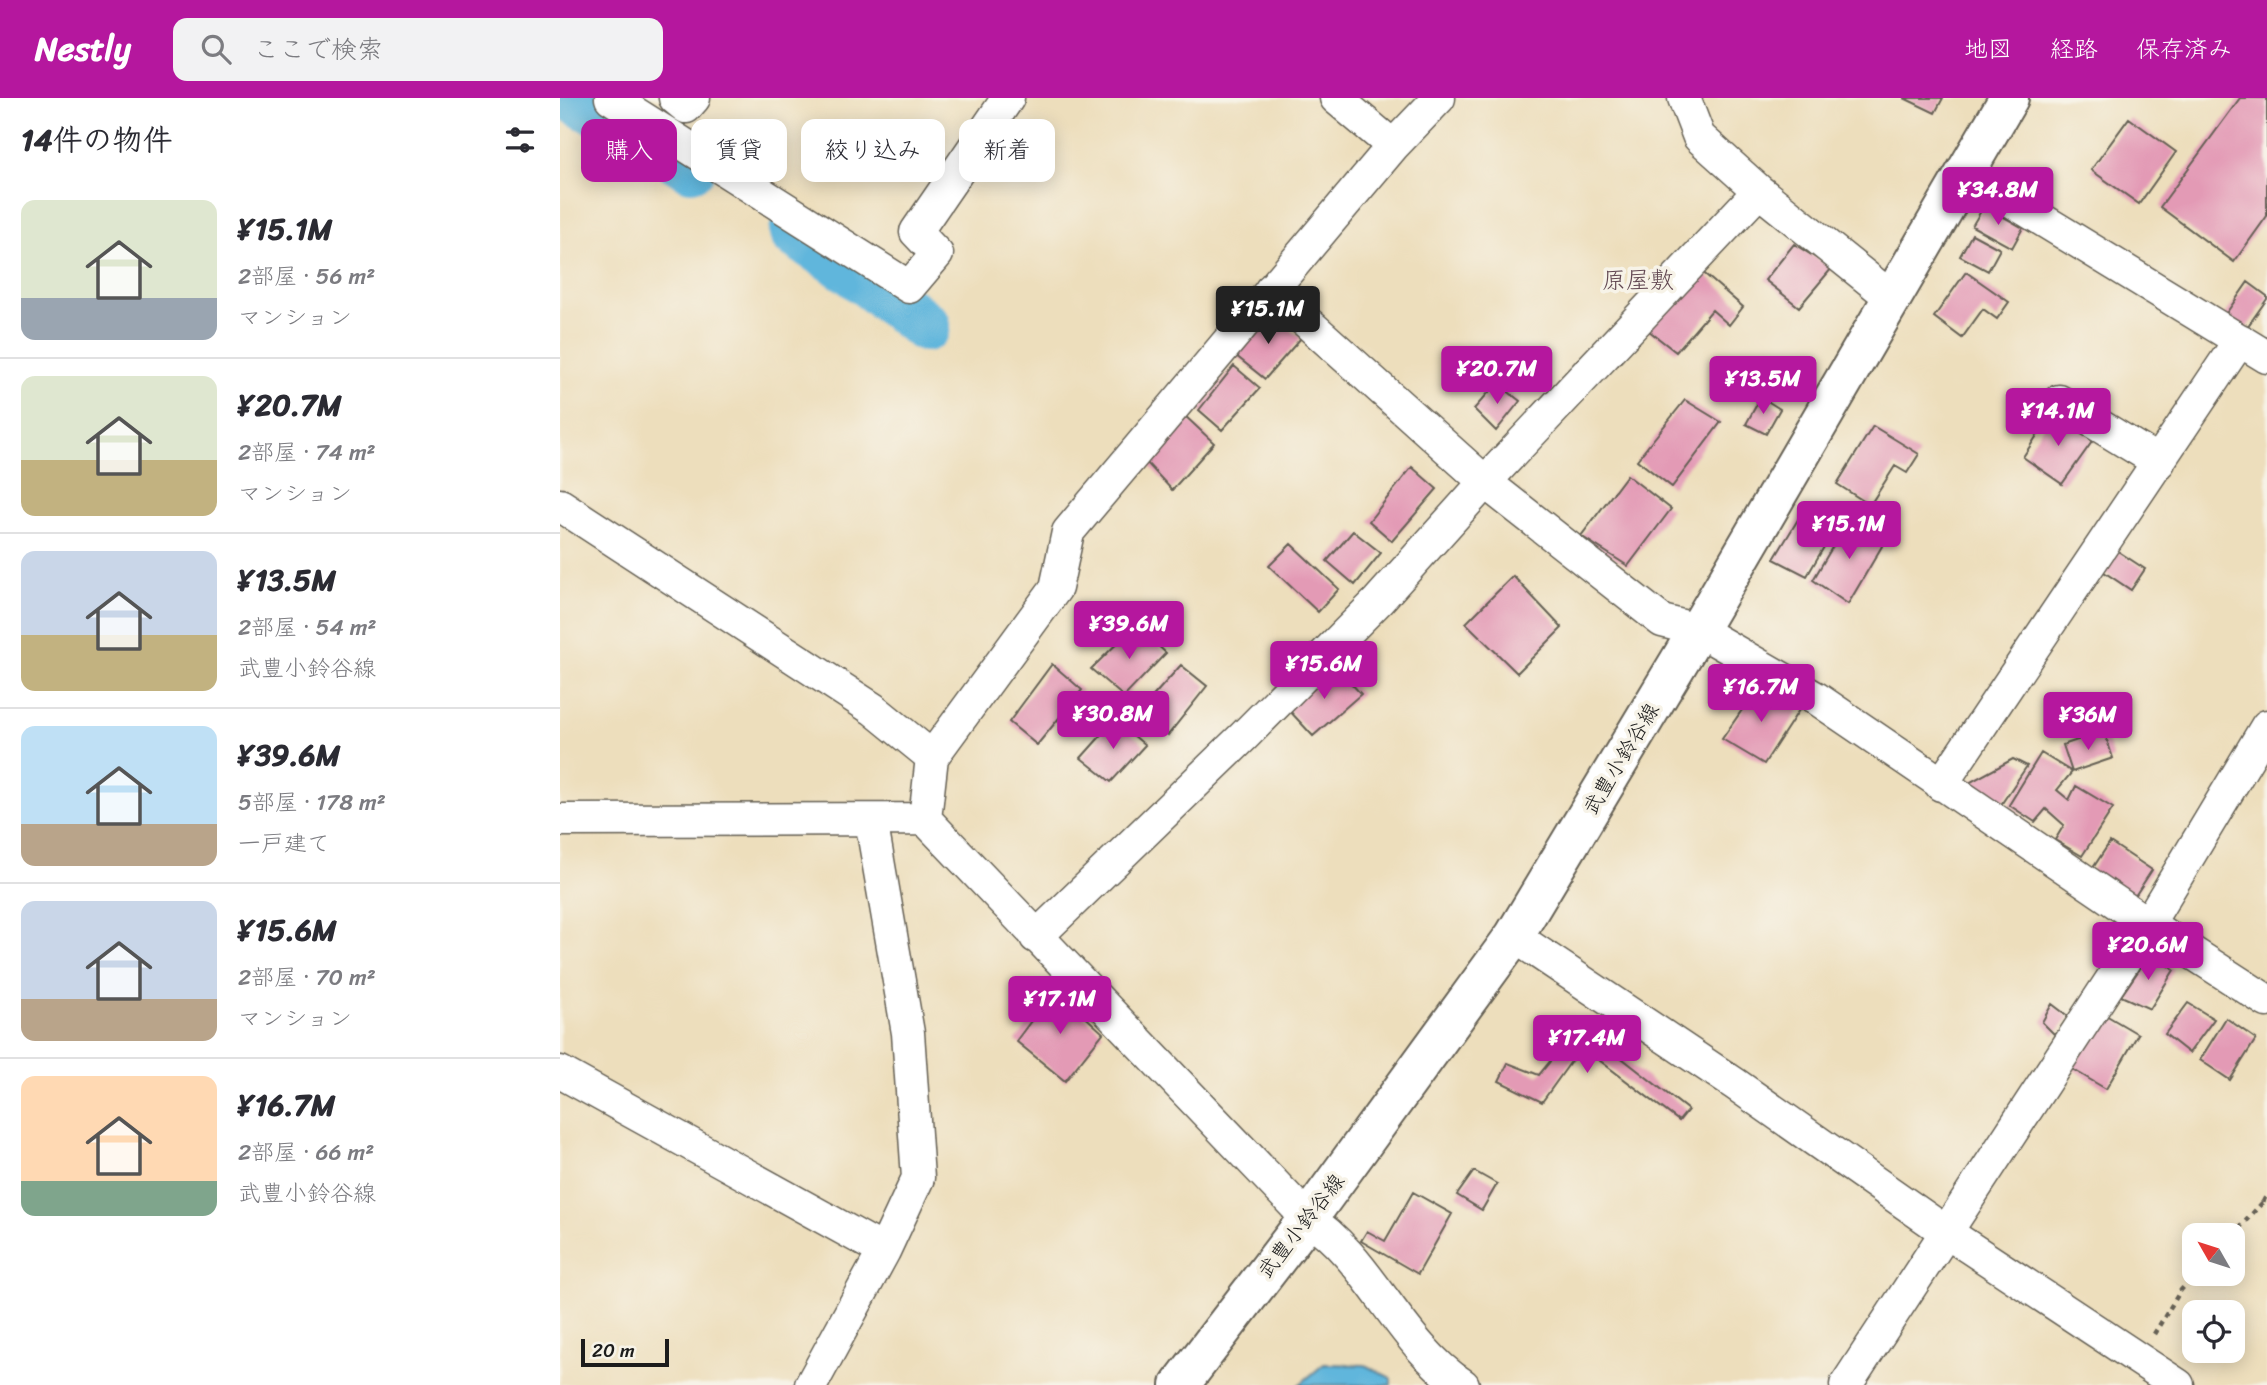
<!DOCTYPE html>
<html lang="ja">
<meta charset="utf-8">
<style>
body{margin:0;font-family:Sriracha,"Klee One",sans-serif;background:#f2f2f3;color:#2b2b33;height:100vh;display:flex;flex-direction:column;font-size:26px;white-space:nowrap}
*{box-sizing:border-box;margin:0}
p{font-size:23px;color:#7c7c81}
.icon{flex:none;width:38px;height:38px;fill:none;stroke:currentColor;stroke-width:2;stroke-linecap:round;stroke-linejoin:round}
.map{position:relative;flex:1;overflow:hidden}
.panel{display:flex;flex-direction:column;background:#fff;width:560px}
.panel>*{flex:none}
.top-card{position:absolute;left:21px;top:21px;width:665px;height:63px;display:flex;gap:14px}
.needle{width:46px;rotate:309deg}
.controls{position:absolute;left:1622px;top:1125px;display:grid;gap:14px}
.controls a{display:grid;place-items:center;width:63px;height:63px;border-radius:14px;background:#fff;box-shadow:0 4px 18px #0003;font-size:35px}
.scale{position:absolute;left:21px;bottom:18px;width:88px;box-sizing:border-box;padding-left:7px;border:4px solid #1c1c1c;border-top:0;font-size:19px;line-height:24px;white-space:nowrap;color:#1c1c1c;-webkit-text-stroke:5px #f7f3e8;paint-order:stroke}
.price{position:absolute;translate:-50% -60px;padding:0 16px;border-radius:7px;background:#b5179e;color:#fff;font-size:23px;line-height:46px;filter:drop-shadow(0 2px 4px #0008)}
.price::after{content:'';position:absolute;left:50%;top:42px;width:21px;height:16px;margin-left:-10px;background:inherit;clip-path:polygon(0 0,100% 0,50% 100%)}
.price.current{background:#222;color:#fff}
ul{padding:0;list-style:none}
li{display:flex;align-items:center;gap:21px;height:175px;padding:0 21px}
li+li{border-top:2px solid #e1e1e2}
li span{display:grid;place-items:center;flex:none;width:196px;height:140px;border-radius:14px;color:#555}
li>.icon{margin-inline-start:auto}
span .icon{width:84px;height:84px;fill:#fffc;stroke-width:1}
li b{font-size:30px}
h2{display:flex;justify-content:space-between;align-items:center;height:84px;padding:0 21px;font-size:30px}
.pill{padding:0 24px;border-radius:14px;background:#fff;box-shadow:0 4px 18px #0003;font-size:24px;line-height:63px}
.pill.current{background:#b5179e;color:#fff}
header{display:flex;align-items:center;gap:42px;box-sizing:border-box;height:98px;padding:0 35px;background:#b5179e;color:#fff}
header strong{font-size:33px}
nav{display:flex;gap:38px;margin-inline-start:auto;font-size:24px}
.search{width:490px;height:63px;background:#f2f2f3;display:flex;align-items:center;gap:18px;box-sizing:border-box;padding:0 24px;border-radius:14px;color:#7c7c81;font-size:26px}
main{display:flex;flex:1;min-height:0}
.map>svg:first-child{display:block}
.water{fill:#60b6dc;stroke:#3e697c;stroke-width:2}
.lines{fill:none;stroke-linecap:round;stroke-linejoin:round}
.river{stroke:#60b6dc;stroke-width:52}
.building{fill:#e39ab5}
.minor-casing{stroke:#656054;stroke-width:35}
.major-casing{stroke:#656054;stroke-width:42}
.path{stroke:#656054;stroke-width:4.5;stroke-dasharray:5 5;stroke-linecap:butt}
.minor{stroke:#fff;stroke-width:32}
.major{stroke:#fff;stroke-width:38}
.labels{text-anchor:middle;stroke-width:7;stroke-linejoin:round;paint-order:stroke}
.street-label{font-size:21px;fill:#1c1c1c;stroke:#f7f3e8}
.quarter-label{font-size:24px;fill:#624852;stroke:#f7f3e8}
</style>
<header>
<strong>Nestly</strong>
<div class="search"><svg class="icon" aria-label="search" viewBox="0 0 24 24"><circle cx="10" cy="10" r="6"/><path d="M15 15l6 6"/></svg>ここで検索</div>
<nav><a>地図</a><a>経路</a><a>保存済み</a></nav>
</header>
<main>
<section class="panel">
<h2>14件の物件<svg class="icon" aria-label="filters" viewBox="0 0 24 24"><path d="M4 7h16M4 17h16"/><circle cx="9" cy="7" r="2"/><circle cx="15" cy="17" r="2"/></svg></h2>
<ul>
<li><span style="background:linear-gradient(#dfe7d0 70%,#9aa5b1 0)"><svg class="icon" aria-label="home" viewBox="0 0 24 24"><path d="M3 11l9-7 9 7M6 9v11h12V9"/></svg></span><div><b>¥15.1M</b><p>2部屋 · 56 m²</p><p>マンション</p></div></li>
<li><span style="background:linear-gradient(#dfe7d0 60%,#c2b280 0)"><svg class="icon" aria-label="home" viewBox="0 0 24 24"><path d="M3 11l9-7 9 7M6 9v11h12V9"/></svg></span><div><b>¥20.7M</b><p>2部屋 · 74 m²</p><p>マンション</p></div></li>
<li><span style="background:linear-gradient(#c9d6e8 60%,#c2b280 0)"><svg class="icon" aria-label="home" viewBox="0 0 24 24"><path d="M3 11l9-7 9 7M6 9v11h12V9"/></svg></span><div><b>¥13.5M</b><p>2部屋 · 54 m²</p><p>武豊小鈴谷線</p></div></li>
<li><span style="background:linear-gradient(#bfe0f5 70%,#b9a48a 0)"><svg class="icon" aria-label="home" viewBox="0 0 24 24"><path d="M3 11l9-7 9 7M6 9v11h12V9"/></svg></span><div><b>¥39.6M</b><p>5部屋 · 178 m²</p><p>一戸建て</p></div></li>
<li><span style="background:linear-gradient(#c9d6e8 70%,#b9a48a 0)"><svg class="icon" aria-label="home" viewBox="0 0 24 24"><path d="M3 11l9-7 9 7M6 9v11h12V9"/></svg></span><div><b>¥15.6M</b><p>2部屋 · 70 m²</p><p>マンション</p></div></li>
<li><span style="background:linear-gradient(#ffd9b3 75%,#7fa58c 0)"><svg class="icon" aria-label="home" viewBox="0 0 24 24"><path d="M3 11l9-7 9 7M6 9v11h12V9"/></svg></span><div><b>¥16.7M</b><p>2部屋 · 66 m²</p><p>武豊小鈴谷線</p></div></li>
</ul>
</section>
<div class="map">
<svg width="1707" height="1287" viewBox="0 0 1707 1287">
<rect width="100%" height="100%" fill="#f7f3e8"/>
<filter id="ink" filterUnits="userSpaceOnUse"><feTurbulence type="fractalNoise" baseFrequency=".0143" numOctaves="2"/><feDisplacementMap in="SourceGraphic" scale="14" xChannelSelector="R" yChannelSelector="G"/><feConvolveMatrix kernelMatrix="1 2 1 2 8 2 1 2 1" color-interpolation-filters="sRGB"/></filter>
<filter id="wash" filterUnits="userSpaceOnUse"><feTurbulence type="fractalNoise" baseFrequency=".00686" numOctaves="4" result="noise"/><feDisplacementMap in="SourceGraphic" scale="28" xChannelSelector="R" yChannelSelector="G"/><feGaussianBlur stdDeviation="1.57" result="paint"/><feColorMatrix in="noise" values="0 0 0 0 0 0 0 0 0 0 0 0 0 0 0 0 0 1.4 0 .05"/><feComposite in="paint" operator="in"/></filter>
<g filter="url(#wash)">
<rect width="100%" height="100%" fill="#eddebc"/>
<path class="water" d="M 764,1266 L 805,1267 L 831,1280 L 831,1287 L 739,1287 Z"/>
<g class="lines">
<path class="river" d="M 15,0 L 90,42 L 131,68
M 235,134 L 290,170 L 365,228"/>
</g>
<g id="blocks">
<path class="building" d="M 1344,0 L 1383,0 L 1375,15 Z
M 1680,0 L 1707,0 L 1707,118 L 1674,164 L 1600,109 Z
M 1569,20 L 1616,54 L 1579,106 L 1531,72 Z
M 1424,108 L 1463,130 L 1452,150 L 1412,128 Z
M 1412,136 L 1440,151 L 1428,173 L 1400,158 Z
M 1234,146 L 1272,170 L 1239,209 L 1205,182 Z
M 1139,171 L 1183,209 L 1169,227 L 1152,212 L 1116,254 L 1084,229 Z
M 1406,174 L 1449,204 L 1437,221 L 1423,211 L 1402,240 L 1374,219 Z
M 1688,184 L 1707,198 L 1707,201 L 1685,232 L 1665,217 Z
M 710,215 L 741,240 L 705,281 L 675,257 Z
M 674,268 L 700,290 L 662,332 L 639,312 Z
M 937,285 L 960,303 L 936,333 L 914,311 Z
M 1201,299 L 1220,311 L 1206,336 L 1186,326 Z
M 1125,302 L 1161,324 L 1112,389 L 1077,362 Z
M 1493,313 L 1534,341 L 1502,386 L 1463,359 Z
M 623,316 L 654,345 L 612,392 L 585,363 Z
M 1313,328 L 1359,356 L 1347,375 L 1335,368 L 1310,407 L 1277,386 Z
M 852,369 L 877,391 L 832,443 L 809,423 Z
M 1067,377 L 1111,411 L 1068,468 L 1021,438 Z
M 1245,410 L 1275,430 L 1247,478 L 1214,461 Z
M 1290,419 L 1325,443 L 1288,506 L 1253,482 Z
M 793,433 L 821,455 L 795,487 L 767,463 Z
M 731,446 L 779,491 L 758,514 L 709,468 Z
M 1550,448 L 1585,471 L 1571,492 L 1535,468 Z
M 953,478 L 1002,530 L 957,575 L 906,525 Z
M 576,527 L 606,555 L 564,599 L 531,571 Z
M 492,566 L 522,592 L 477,647 L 449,624 Z
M 621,567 L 647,588 L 608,637 L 579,614 Z
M 774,567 L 801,596 L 753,638 L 727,610 Z
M 1200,586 L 1239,612 L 1204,666 L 1162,641 Z
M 555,622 L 585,647 L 551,684 L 521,660 Z
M 1544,633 L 1553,660 L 1512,674 L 1503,647 Z
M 1481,655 L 1512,674 L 1497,692 L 1509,702 L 1516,688 L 1553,710 L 1522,758 L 1495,742 L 1504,727 L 1486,711 L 1475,724 L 1449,707 Z
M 1453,661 L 1467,668 L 1438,711 L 1405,687 Z
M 1550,744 L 1592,772 L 1573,801 L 1531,773 Z
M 1590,856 L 1614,872 L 1590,911 L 1561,898 Z
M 495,891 L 543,935 L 505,983 L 456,943 Z
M 1628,905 L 1654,921 L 1629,955 L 1605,936 Z
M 1492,906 L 1509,919 L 1495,937 L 1482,924 Z
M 1544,916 L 1578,936 L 1546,991 L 1512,971 Z
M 1666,920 L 1696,941 L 1670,982 L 1640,962 Z
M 1009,940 L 1040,943 L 1128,1012 L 1119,1023 L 1035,959 L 1017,955 L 982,1004 L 939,983 L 948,965 L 979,977 Z
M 914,1073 L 937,1086 L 922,1112 L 897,1097 Z
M 853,1094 L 892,1116 L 858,1176 L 801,1143 L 807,1133 L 825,1143 Z"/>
</g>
</g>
<g filter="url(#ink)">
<use href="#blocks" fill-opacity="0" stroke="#656054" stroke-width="2"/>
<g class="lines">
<g class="minor-casing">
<path id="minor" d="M 51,0 L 349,189 L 377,156 L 356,134 L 448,0
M 115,0 L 126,9 L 134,0
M 776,0 L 833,48
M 1124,0 L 1139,39 L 1199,93 L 1332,200
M 1404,74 L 1707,259
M 711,192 L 925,384 L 1102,523 L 1138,532 L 1256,600 L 1588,826 L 1707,903
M 1499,303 L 1599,364
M 0,407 L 313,611 L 372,659
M 1381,687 L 1680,242
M 365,721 L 372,659 L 496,490 L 508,434 L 833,48 L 879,0
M 0,722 L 365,721 L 747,1120 C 810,1160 839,1246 903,1287
M 954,838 L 1175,986 L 1386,1134 L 1618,1287
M 476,839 L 684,638 L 818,503 L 925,384 L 1199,93
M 0,974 L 324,1153
M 251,1287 L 324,1153 L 358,1080 L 348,935 L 311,722
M 1286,1287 L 1588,826 L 1707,628"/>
</g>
<g class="major-casing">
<path id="major" d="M 620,1287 L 758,1107 L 954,838 L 1138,532 L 1449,0"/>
</g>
<path class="path" d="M 1703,1104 L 1707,1096
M 1672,1138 L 1702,1105 L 1707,1105
M 1594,1236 L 1621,1192 L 1636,1176"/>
<use href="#minor" class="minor"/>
<use href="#major" class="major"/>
</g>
</g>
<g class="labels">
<g class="street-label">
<text transform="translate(1061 661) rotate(-59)" y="7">武豊小鈴谷線</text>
<text transform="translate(741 1128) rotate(-52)" y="7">武豊小鈴谷線</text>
</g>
<g class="quarter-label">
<text x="1078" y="190">原屋敷</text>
</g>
</g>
</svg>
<div class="controls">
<a><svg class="needle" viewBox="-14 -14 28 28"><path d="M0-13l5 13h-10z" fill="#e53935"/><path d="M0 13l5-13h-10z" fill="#7c7c81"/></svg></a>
<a><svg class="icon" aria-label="locate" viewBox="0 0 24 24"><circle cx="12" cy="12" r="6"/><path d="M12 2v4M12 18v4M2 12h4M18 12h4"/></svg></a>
</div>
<div class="scale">20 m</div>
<b class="price" style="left:1438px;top:129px">¥34.8M</b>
<b class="price current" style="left:708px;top:248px">¥15.1M</b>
<b class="price" style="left:937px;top:308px">¥20.7M</b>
<b class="price" style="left:1203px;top:318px">¥13.5M</b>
<b class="price" style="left:1498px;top:350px">¥14.1M</b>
<b class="price" style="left:1289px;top:463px">¥15.1M</b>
<b class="price" style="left:569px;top:563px">¥39.6M</b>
<b class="price" style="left:764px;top:603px">¥15.6M</b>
<b class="price" style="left:1201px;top:626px">¥16.7M</b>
<b class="price" style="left:553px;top:653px">¥30.8M</b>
<b class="price" style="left:1528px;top:654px">¥36M</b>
<b class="price" style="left:1588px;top:884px">¥20.6M</b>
<b class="price" style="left:500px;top:938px">¥17.1M</b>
<b class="price" style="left:1027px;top:977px">¥17.4M</b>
<div class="top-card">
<a class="pill current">購入</a>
<a class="pill">賃貸</a>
<a class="pill">絞り込み</a>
<a class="pill">新着</a>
</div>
</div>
</main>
